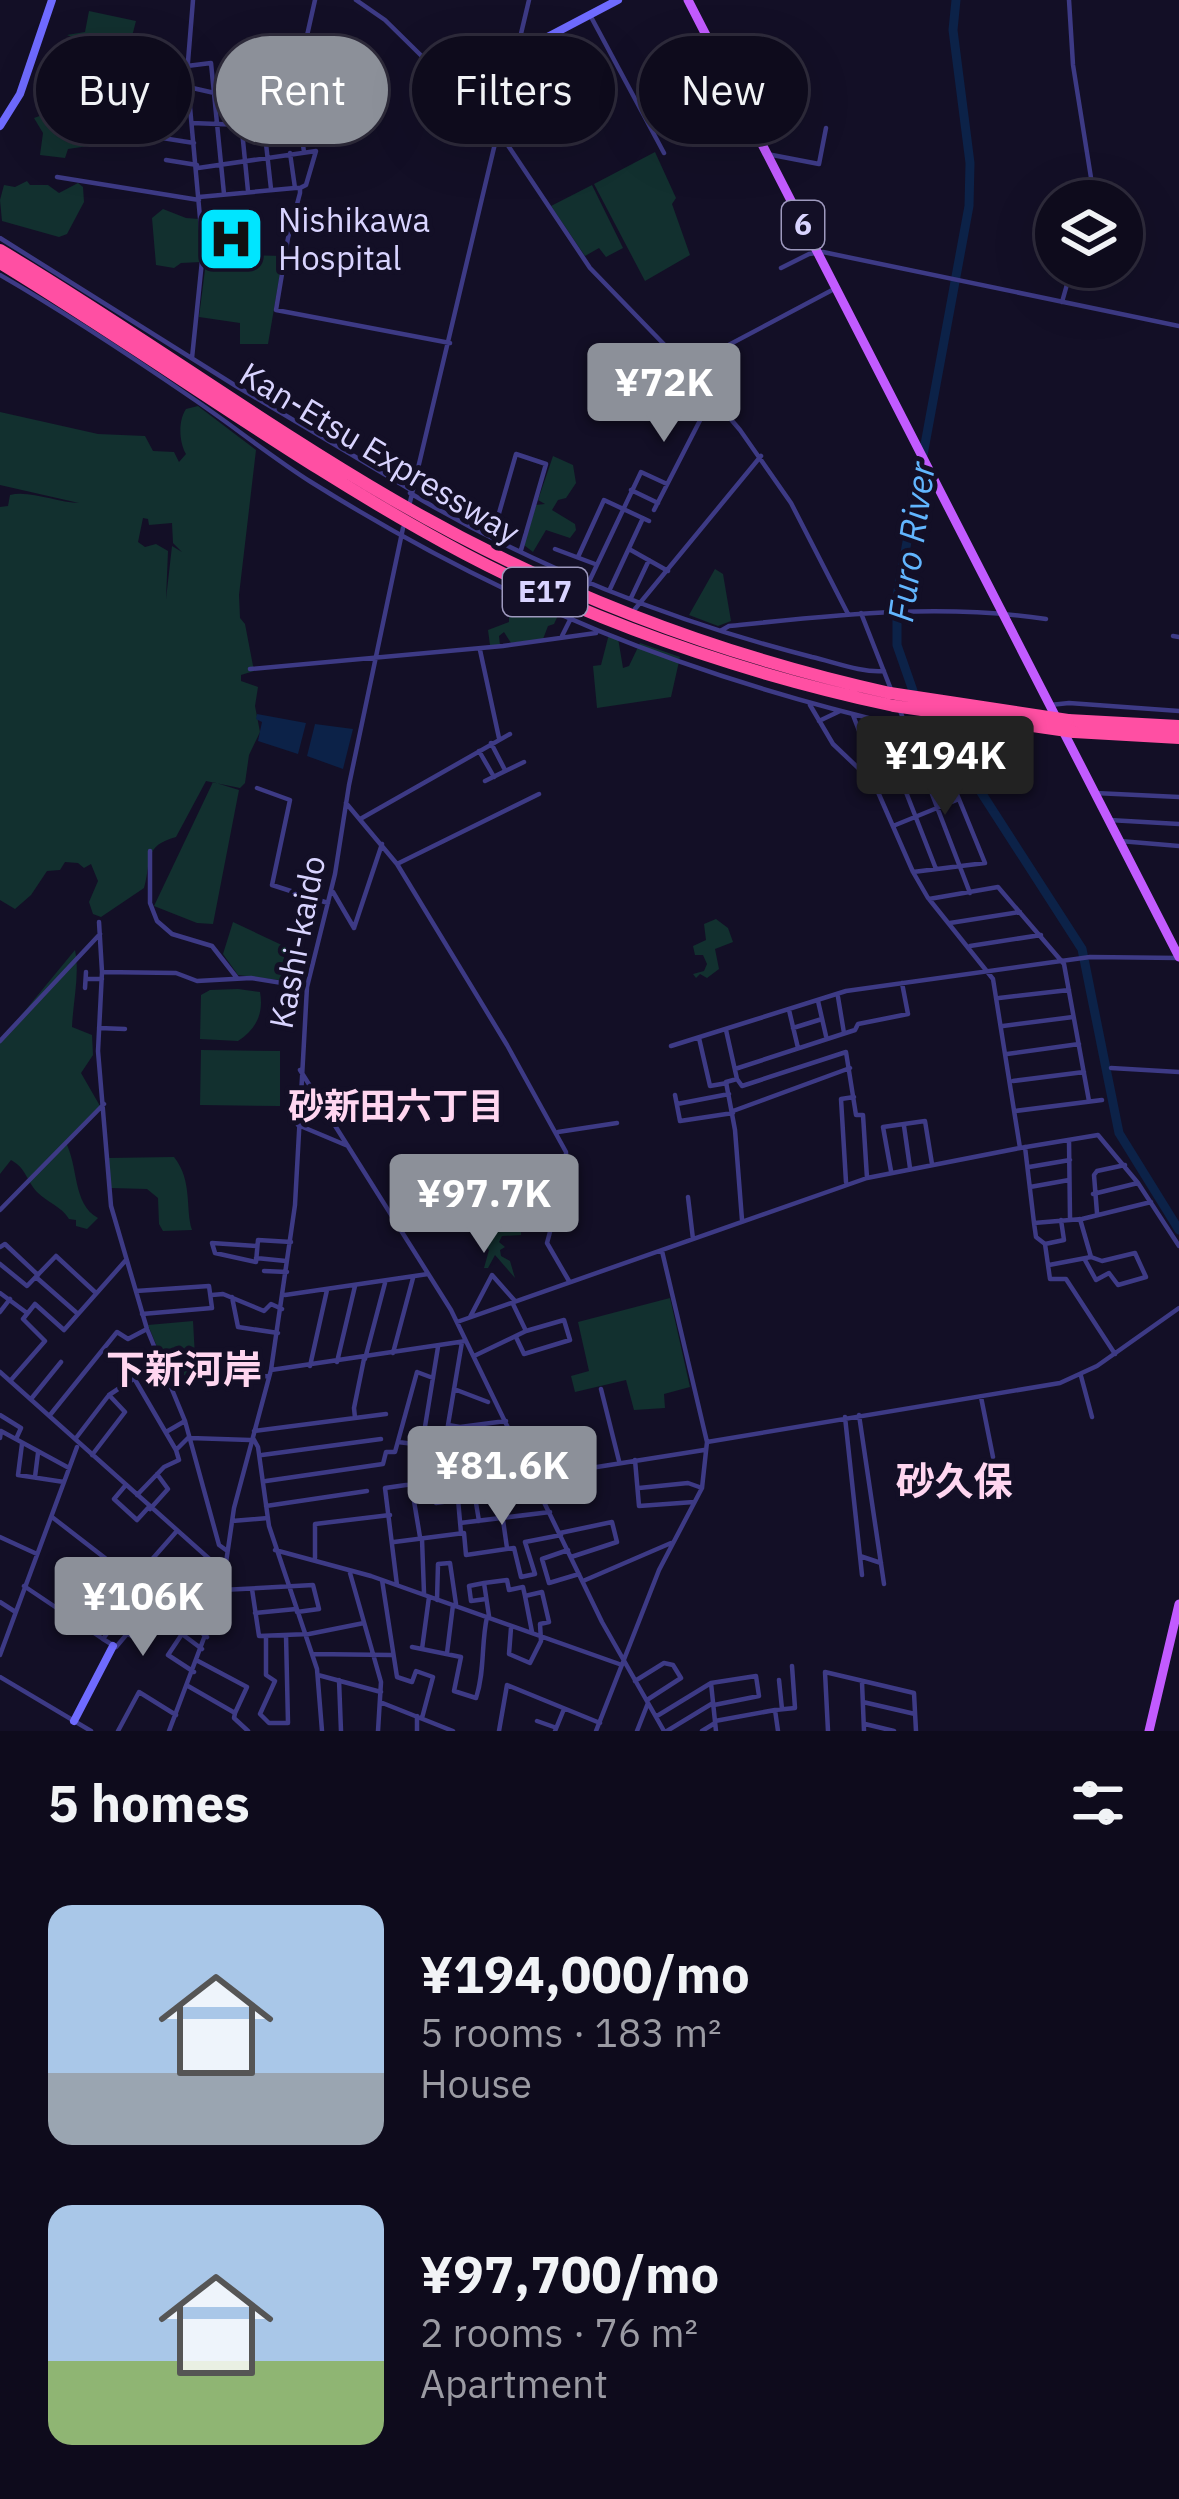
<!DOCTYPE html>
<meta charset="utf-8">
<style>
body{margin:0;font-family:"IBM Plex Sans","Noto Sans JP",sans-serif;background:#171425;color:#f1f3f6;height:100vh;display:flex;flex-direction:column;font-size:45px;white-space:nowrap}
*{box-sizing:border-box;margin:0}
p{font-size:39px;color:#9b9ba3}
.icon{flex:none;width:66px;height:66px;fill:none;stroke:currentColor;stroke-width:2;stroke-linecap:round;stroke-linejoin:round}
.map{position:relative;height:1731px;overflow:hidden}
.details{display:flex;flex-direction:column;background:#0e0b1c;flex:1}
.details>*{flex:none}
.top-card{position:absolute;left:36px;top:36px;width:1107px;height:108px;display:flex;gap:24px}
.tools{position:absolute;left:1035px;top:180px;display:grid;gap:24px}
.tools a{display:grid;place-items:center;width:108px;height:108px;border-radius:50%;background:#0e0b1c;box-shadow:0 12px 48px #0002,0 0 0 3px #2e2b3b;font-size:60px}
.price{position:absolute;translate:-50% -102px;padding:0 27px;border-radius:12px;background:#8c9099;color:#fff;font-size:39px;line-height:78px;filter:drop-shadow(0 3px 6px #0008)}
.price::after{content:'';position:absolute;left:50%;top:72px;width:36px;height:27px;margin-left:-18px;background:inherit;clip-path:polygon(0 0,100% 0,50% 100%)}
.price.active{background:#222;color:#fff}
ul{padding:0;list-style:none}
li{display:flex;align-items:center;gap:36px;height:300px;padding:0 48px}
li span{display:grid;place-items:center;flex:none;width:336px;height:240px;border-radius:24px;color:#555}
li>.icon{margin-inline-start:auto}
span .icon{width:144px;height:144px;fill:#fffc;stroke-width:1}
li b{font-size:51px}
h2{display:flex;justify-content:space-between;align-items:center;height:144px;padding:0 48px;font-size:51px}
.chip{padding:0 42px;border-radius:54px;background:#0e0b1c;box-shadow:0 12px 48px #0002,0 0 0 3px #2e2b3b;font-size:42px;line-height:108px}
.chip.active{background:#8c9099;color:#fff}
.map>svg:first-child{display:block}
.green{fill:#12302f;fill-rule:evenodd}
.water{fill:#0c2248}
.lines{fill:none;stroke-linecap:round;stroke-linejoin:round}
.river{stroke:#0c2248;stroke-width:9}
.street{stroke:#3d3a85;stroke-width:4.5}
.secondary{stroke:#6f6bff;stroke-width:8}
.primary{stroke:#c25bff;stroke-width:9}
.highway{stroke:#ff4fa3;stroke-width:12}
.highway-bridge{stroke:#ff4fa3;stroke-width:12}
.labels{text-anchor:middle;stroke-width:10;stroke-linejoin:round;paint-order:stroke}
.shield{fill:#130f26;stroke:#9e99be;stroke-width:3}
.shield-label{font-size:30px;font-weight:bold;fill:#d9d4ff}
.poi-label{font-size:33px;fill:#d9d4ff;stroke:#130f26;text-anchor:start}
.street-label{font-size:33px;fill:#d9d4ff;stroke:#130f26}
.water-label{font-size:36px;font-style:italic;fill:#62b6ff;stroke:#130f26}
.neighbourhood-label{font-size:36px;font-weight:bold;fill:#ffd6f0;stroke:#130f26}
.quarter-label{font-size:39px;font-weight:bold;fill:#ffd6f0;stroke:#130f26}
</style>
<div class="map">
<svg width="1179" height="1731" viewBox="0 0 1179 1731">
<rect width="100%" height="100%" fill="#130f26"/>
<path class="green" d="M 89,11 L 136,21 L 130,44 L 123,43 L 113,50 L 111,78 L 103,82 L 112,92 L 105,98 L 105,106 L 96,111 L 96,94 L 91,85 L 94,76 L 73,69 L 82,41 L 67,35 L 85,32 Z
M 45,114 L 52,120 C 63,116 83,123 98,127 L 88,146 L 68,149 L 65,158 L 40,155 L 43,133 L 34,118 Z
M 655,152 L 676,198 L 672,204 L 690,255 L 645,281 L 594,184 Z
M 27,181 L 30,185 L 48,185 L 59,193 L 78,183 L 83,187 L 84,202 L 67,234 L 59,237 L 2,221 L 0,200 L 4,185 L 15,187 Z
M 592,185 L 623,248 L 606,257 L 599,248 L 585,256 L 551,206 Z
M 163,209 L 186,218 L 199,219 L 201,262 L 181,263 L 174,268 L 156,265 L 152,218 Z
M 207,254 L 283,256 L 268,344 L 240,344 L 240,323 L 199,317 Z
M 198,406 L 256,450 L 239,595 L 240,618 L 245,624 L 254,671 L 241,675 L 241,681 L 258,687 L 255,706 L 260,732 L 249,755 L 245,783 L 240,788 L 206,781 L 176,837 C 143,846 152,860 144,888 L 101,917 L 93,914 L 89,902 L 98,881 L 91,864 L 84,868 L 78,863 L 65,862 L 60,870 L 47,871 L 31,895 L 15,909 L 0,900 L 0,507 L 8,506 L 10,495 C 30,490 58,503 79,503 L 0,485 L 0,412 L 98,434 L 145,436 L 153,451 L 174,452 L 179,462 L 186,454 C 179,442 178,421 186,409 ZM 143,518 L 148,519 L 149,525 L 172,523 L 173,543 L 182,552 L 172,546 L 166,599 L 168,551 L 156,544 L 145,547 L 138,542 Z
M 553,456 L 573,465 L 576,483 L 566,498 L 558,500 L 552,510 L 575,524 L 576,530 L 570,538 L 546,530 L 533,552 L 524,545 L 536,505 L 545,504 L 538,500 Z
M 715,569 L 723,574 L 731,621 L 718,626 L 689,615 Z
M 520,595 L 561,609 L 554,624 L 548,626 L 543,639 L 511,643 L 504,632 L 499,636 L 500,645 L 490,645 L 488,630 L 509,622 L 509,609 L 501,596 Z
M 609,634 L 618,638 L 623,668 L 629,666 L 640,643 L 680,657 L 671,697 L 597,708 L 593,666 L 601,665 Z
M 213,782 L 239,790 L 213,924 L 197,923 L 154,906 Z
M 716,919 L 728,928 L 733,942 L 715,949 L 719,969 L 707,978 L 700,974 L 696,978 L 693,974 L 704,971 L 707,964 L 703,955 L 695,955 L 693,946 L 706,940 L 704,924 Z
M 233,922 L 286,947 L 283,963 L 308,969 L 304,983 L 238,975 L 223,954 Z
M 75,950 C 80,974 73,1001 72,1027 L 92,1035 L 93,1055 L 81,1073 L 100,1106 L 65,1141 C 79,1166 72,1204 98,1218 L 87,1229 L 76,1226 L 76,1220 L 69,1219 C 61,1206 48,1203 37,1192 C 26,1180 27,1169 11,1160 L 0,1174 L 0,1041 Z
M 238,989 L 260,992 C 264,1014 256,1029 238,1041 L 200,1039 L 201,995 L 210,990 Z
M 201,1050 L 280,1051 L 280,1106 L 200,1105 Z
M 174,1157 C 193,1181 185,1209 192,1230 L 163,1231 L 159,1224 L 158,1198 L 147,1189 L 111,1188 L 108,1158 Z
M 481,1177 L 495,1197 L 482,1211 L 466,1217 L 462,1209 L 452,1204 C 453,1193 446,1190 453,1178 Z
M 513,1205 L 522,1205 L 534,1228 L 521,1231 L 521,1235 L 502,1236 L 499,1242 L 505,1247 L 500,1250 L 501,1256 L 510,1261 L 515,1278 L 495,1255 L 488,1268 L 484,1268 L 489,1250 L 473,1236 L 468,1225 L 482,1218 L 486,1226 L 503,1227 L 507,1223 L 505,1215 L 496,1214 L 501,1212 L 500,1207 L 508,1206 L 511,1210 Z
M 670,1298 L 690,1387 L 664,1394 L 665,1408 L 634,1410 L 626,1380 L 575,1392 L 571,1376 L 589,1371 L 578,1322 Z
M 193,1321 L 196,1375 L 169,1376 L 148,1325 Z"/>
<path class="water" d="M 257,714 L 306,723 L 298,754 L 258,741 L 262,722 L 256,719 Z
M 315,724 L 353,729 L 343,769 L 307,756 Z"/>
<g class="lines">
<path class="river" d="M 956,0 L 953,30 L 970,163 L 969,206 L 897,596 L 897,645 L 919,708 L 977,786 L 1082,949 L 1119,1133 L 1179,1230"/>
<path class="street" d="M 356,0 L 385,20 L 499,132 L 590,268 L 686,367 L 740,430 L 791,503 L 848,614
M 1069,0 L 1073,65 L 1092,184 L 1090,201
M 590,15 L 664,153
M 255,39 L 299,67
M 248,61 L 295,89
M 187,66 L 211,63 L 224,194
M 237,80 L 248,191
M 188,87 L 294,111
M 164,100 L 190,103
M 192,123 L 299,127
M 137,134 L 194,143
M 304,152 L 295,89 L 315,0
M 767,154 L 819,164 L 826,128
M 166,160 L 197,165
M 198,168 L 316,151 L 306,185 L 300,188
M 57,177 L 199,200
M 295,188 L 300,188 L 300,193 L 288,238 L 276,310 L 450,343
M 271,189 L 259,80 L 274,52
M 199,197 L 295,188 L 290,153
M 0,238 L 236,386 L 411,490
M 781,268 L 809,254 L 823,252 L 1179,326
M 0,275 C 66,313 129,355 192,398 C 232,425 270,456 311,482 C 505,603 683,675 906,727
M 1062,302 L 1072,267
M 192,358 L 203,251 L 187,74 L 193,0
M 687,367 L 836,288
M 631,490 L 658,503
M 410,493 C 532,566 674,622 812,657 C 834,662 862,673 884,671
M 410,502 L 529,0
M 654,510 L 712,397
M 493,534 L 516,454 L 546,464 L 521,550
M 555,549 L 595,564
M 629,549 L 668,571
M 578,557 L 604,500 L 649,521
M 586,588 L 641,472 L 667,484
M 610,589 L 643,518
M 631,598 L 649,560
M 635,609 L 761,456
M 861,613 L 892,692
M 722,630 L 729,626 C 836,615 939,603 1046,619
M 562,636 L 573,614
M 1173,636 L 1179,637
M 480,650 L 499,738
M 250,669 L 503,646 L 596,633
M 810,705 L 833,744 L 874,783 L 913,872 L 985,863 L 941,755 L 933,747 L 874,770 L 853,715
M 1050,705 L 1069,703 L 1179,711
M 899,708 L 970,893
M 819,721 L 840,711
M 879,723 L 936,869
M 491,743 L 505,770
M 479,751 L 494,777
M 485,781 L 524,762
M 257,788 L 290,800 L 272,885 L 328,903
M 1095,793 L 1179,797
M 346,803 L 397,864 L 507,1045 L 566,1152 L 566,1172 L 547,1243 L 569,1281
M 362,818 L 510,734
M 1109,820 L 1179,824
M 893,826 L 959,799
M 1120,841 L 1179,846
M 150,851 L 150,903 L 157,921 L 172,934 L 212,946 L 237,978
M 397,864 L 539,794
M 913,872 L 928,898
M 333,892 L 354,928
M 99,922 L 102,972 L 98,1051 L 111,1206 L 147,1329 L 185,1421 L 219,1545 L 226,1550
M 950,923 L 1020,912
M 354,928 L 382,844
M 970,946 L 1041,935
M 102,972 L 176,973 L 197,981 L 251,978 L 307,987
M 86,979 L 102,979
M 85,988 L 86,972
M 838,997 L 844,1033
M 999,998 L 1069,990
M 818,1001 L 826,1036
M 789,1010 L 798,1048
M 1003,1026 L 1073,1017
M 99,1028 L 125,1029
M 793,1028 L 822,1019
M 699,1038 L 710,1086 L 727,1083
M 0,1041 L 100,934
M 671,1046 L 846,991 L 1090,957 L 1179,958
M 1007,1054 L 1079,1044
M 1111,1068 L 1179,1072
M 735,1069 L 855,1030 L 858,1024 L 908,1014 L 902,983
M 300,1070 L 451,1310 L 602,1622 L 664,1731
M 737,1079 L 726,1082 L 735,1130 L 742,1220
M 1013,1081 L 1084,1072
M 675,1095 L 680,1121 L 733,1113
M 1089,1101 L 1064,964 L 998,887 L 929,899 L 993,979 L 1020,1148 L 1098,1135 L 1138,1183 L 1179,1246
M 677,1104 L 729,1094
M 733,1111 L 850,1068
M 1015,1111 L 1102,1100
M 298,1125 L 348,1146
M 904,1126 L 910,1168
M 558,1132 L 617,1123
M 1069,1140 L 1070,1218
M 1025,1147 L 1034,1223
M 1029,1167 L 1070,1160
M 891,1171 L 883,1127 L 925,1121 L 932,1164
M 867,1178 L 1020,1148
M 846,1182 L 841,1099 L 854,1097
M 1030,1187 L 1069,1180
M 1093,1194 L 1138,1183
M 688,1197 L 693,1239
M 0,1210 L 104,1104
M 1097,1213 L 1094,1175 L 1097,1171 L 1125,1165
M 1045,1244 L 1064,1240 L 1061,1220
M 257,1246 L 212,1243 L 215,1253 L 256,1262 L 258,1240 L 291,1242
M 0,1247 L 5,1244 L 38,1275
M 662,1251 L 707,1442
M 256,1258 L 286,1261
M 1085,1260 L 1096,1280 L 1109,1273 L 1118,1285 L 1146,1277 L 1135,1253 L 1102,1261 L 1091,1257
M 0,1264 L 27,1286 L 56,1256 L 96,1293
M 1049,1265 L 1091,1257 L 1080,1219
M 264,1271 L 287,1272
M 37,1278 L 78,1314
M 136,1291 L 209,1286 L 212,1308 L 142,1314
M 0,1293 L 27,1313
M 212,1295 L 223,1294 L 264,1311 L 271,1304 L 282,1309
M 285,1295 L 428,1274
M 232,1297 L 238,1327 L 278,1333
M 513,1304 L 526,1331
M 0,1312 L 10,1299
M 470,1317 L 492,1275 L 515,1301
M 457,1322 L 867,1178 L 863,1115 L 856,1115 L 846,1052 L 742,1086 L 737,1079 L 726,1030
M 462,1342 L 448,1425 L 460,1427 L 506,1421
M 393,1353 L 413,1278
M 1115,1354 L 1066,1279 L 1050,1279 L 1045,1244 L 1036,1237 L 1034,1223 L 1082,1219 L 1151,1202
M 474,1356 L 526,1331 L 564,1320 L 570,1340 L 524,1354 L 516,1337
M 365,1359 L 385,1283
M 337,1362 L 355,1286
M 310,1366 L 327,1290
M 271,1370 L 466,1341
M 0,1372 L 224,1572
M 1081,1376 L 1092,1417
M 134,1378 L 176,1450 L 189,1437
M 167,1379 L 269,1376
M 11,1380 L 45,1341 L 23,1319 L 35,1304 L 64,1330 L 126,1260
M 454,1389 L 488,1402
M 601,1389 L 619,1461
M 981,1397 L 993,1457
M 31,1399 L 61,1362
M 0,1415 L 21,1428 L 16,1439
M 50,1415 L 117,1332 L 128,1339 L 147,1329
M 859,1415 L 884,1584
M 845,1417 L 862,1575
M 355,1418 L 354,1408 L 364,1359
M 254,1431 L 386,1414
M 166,1432 L 185,1421
M 0,1438 L 1,1431 L 69,1468
M 76,1438 L 109,1395 L 159,1362
M 190,1438 L 250,1440
M 253,1438 L 258,1447 L 269,1526 L 317,1669 L 322,1731
M 398,1442 L 422,1445 L 438,1347
M 22,1444 L 18,1475 L 64,1482
M 92,1455 L 125,1412 L 109,1395
M 262,1455 L 381,1439
M 523,1455 L 488,1461 L 492,1484 L 500,1499 L 540,1490
M 445,1456 L 448,1425
M 635,1460 L 639,1506 L 694,1502
M 35,1477 L 38,1453
M 534,1477 L 704,1450
M 266,1481 L 383,1464 L 386,1452 L 395,1452 L 417,1372 L 433,1378
M 411,1483 L 420,1537
M 125,1486 L 114,1499 L 137,1520 L 148,1508
M 639,1488 L 688,1483 L 702,1488
M 137,1495 L 164,1467 L 179,1460 L 176,1450
M 458,1499 L 461,1533
M 436,1503 L 475,1497 L 479,1521
M 266,1506 L 367,1491
M 150,1509 L 168,1489 L 157,1474
M 52,1517 L 207,1637
M 503,1520 L 507,1548
M 232,1521 L 268,1518
M 460,1523 L 550,1512
M 560,1533 L 612,1522 L 617,1542 L 571,1557
M 0,1537 L 37,1554
M 422,1539 L 424,1593
M 394,1542 L 464,1533 L 466,1555 L 514,1548 L 521,1577 L 535,1574 L 525,1542 L 561,1535
M 275,1550 L 371,1576 L 622,1665
M 568,1550 L 542,1559 L 549,1583 L 579,1574
M 860,1556 L 881,1563
M 315,1558 L 315,1524 L 390,1515
M 350,1573 L 381,1682 L 378,1731
M 382,1580 L 397,1677 L 412,1682 L 416,1671 L 433,1677 L 422,1718
M 133,1581 L 176,1532
M 583,1581 L 671,1543
M 484,1583 L 469,1586 L 471,1601 L 486,1599
M 397,1585 L 385,1488 L 469,1476
M 24,1586 L 103,1639 L 141,1587
M 252,1589 L 259,1636 L 309,1634 L 364,1623
M 222,1590 L 313,1585 L 319,1609 L 297,1612
M 437,1600 L 438,1564 L 450,1563 L 456,1604
M 0,1602 L 14,1611
M 255,1613 L 296,1609
M 72,1616 L 110,1562
M 489,1616 L 484,1583 L 507,1580 L 509,1590 L 523,1587 L 525,1596
M 511,1628 L 509,1654 L 530,1663 L 541,1641 L 540,1624 L 549,1622 L 542,1592 L 525,1596 L 532,1632
M 266,1636 L 266,1675 L 275,1681 L 260,1714 L 269,1723 L 288,1723 L 286,1635
M 103,1639 L 116,1647 L 127,1634 L 139,1639 L 163,1604
M 412,1647 L 461,1657 L 454,1691 L 476,1698 C 485,1671 481,1644 487,1617
M 422,1649 L 429,1597
M 447,1653 L 453,1605
M 313,1654 L 391,1655
M 0,1655 L 77,1447
M 198,1661 L 247,1687 L 235,1713
M 194,1672 L 168,1655 L 182,1634 L 202,1649
M 318,1675 L 381,1692
M 0,1677 L 91,1731
M 339,1680 L 341,1731
M 779,1680 L 782,1709
M 635,1681 L 664,1663 L 673,1665 L 681,1678 L 647,1700
M 862,1682 L 864,1731
M 711,1683 L 716,1731
M 188,1686 L 235,1713 L 234,1718 L 248,1731
M 380,1702 L 453,1731
M 863,1702 L 915,1714
M 775,1710 L 795,1708 L 792,1666
M 657,1716 L 711,1683 L 756,1676 L 759,1696 L 714,1705
M 537,1721 L 554,1727
M 715,1721 L 775,1710 L 778,1731
M 865,1724 L 894,1731
M 118,1731 L 139,1692 L 176,1715
M 169,1731 L 222,1590 L 234,1508 L 271,1370 L 295,1205 L 307,987 L 335,874 L 349,785 L 403,528
M 417,1731 L 417,1716
M 499,1731 L 507,1685 L 600,1723
M 555,1731 L 564,1709
M 596,1731 L 659,1570 L 702,1488 L 707,1442 L 1060,1383 L 1097,1366 L 1179,1308
M 637,1731 L 648,1703
M 667,1731 L 713,1703
M 702,1731 L 715,1723
M 828,1731 L 825,1672 L 914,1693 L 916,1731"/>
<path class="secondary" d="M 517,53 L 618,0
M 0,126 L 20,94 L 52,0
M 74,1721 L 113,1646"/>
<path class="primary" d="M 688,0 L 1179,957
M 1149,1731 L 1179,1604"/>
<path class="highway" d="M 0,250 C 133,329 258,421 392,499 C 548,590 713,654 890,693
M 0,263 C 156,358 303,468 465,554 C 600,625 746,674 894,706
M 1068,720 L 1179,726
M 1074,732 L 1179,738"/>
<path class="highway-bridge" d="M 890,693 L 1068,720
M 894,706 L 1074,732"/>
</g>
<defs>
<g id="hospital-square" transform="scale(3.45)"><rect x="-9" y="-9" width="18" height="18" rx="4" fill="#00e5ff" stroke="#130f26"/><path d="M-5-5h3v3.5h4V-5h3V5h-3V1.5h-4V5h-3Z" fill="#111"/></g>
</defs>
<g fill-rule="evenodd">
<use href="#hospital-square" x="231" y="239"/>
</g>
<g class="labels">
<g class="shield">
<rect x="782" y="201" width="42" height="48" rx="9"/>
<rect x="503" y="568" width="84" height="48" rx="9"/>
</g>
<g class="shield-label">
<text x="803" y="235">6</text>
<text x="545" y="602">E17</text>
</g>
<g class="poi-label">
<text x="278" y="232">Nishikawa<tspan x="278" dy="38">Hospital</tspan></text>
</g>
<g class="street-label">
<text transform="translate(380 453) rotate(31)" y="12">Kan-Etsu Expressway</text>
<text transform="translate(297 942) rotate(-79)" y="12">Kashi-kaido</text>
</g>
<g class="water-label">
<text transform="translate(911 542) rotate(-82)" y="13">Furo River</text>
</g>
<g class="neighbourhood-label">
<text x="396" y="1119">砂新田六丁目</text>
</g>
<g class="quarter-label">
<text x="184" y="1383">下新河岸</text>
<text x="954" y="1495">砂久保</text>
</g>
</g>
</svg>
<div class="tools">
<a><svg class="icon" aria-label="layers" viewBox="0 0 24 24"><path d="M12 4l9 5-9 5-9-5zM3 14l9 5 9-5"/></svg></a>
</div>
<b class="price" style="left:664px;top:445px">¥72K</b>
<b class="price active" style="left:945px;top:818px">¥194K</b>
<b class="price" style="left:484px;top:1256px">¥97.7K</b>
<b class="price" style="left:502px;top:1528px">¥81.6K</b>
<b class="price" style="left:143px;top:1659px">¥106K</b>
<div class="top-card">
<a class="chip">Buy</a>
<a class="chip active">Rent</a>
<a class="chip">Filters</a>
<a class="chip">New</a>
</div>
</div>
<section class="details">
<h2>5 homes<svg class="icon" aria-label="filters" viewBox="0 0 24 24"><path d="M4 7h16M4 17h16"/><circle cx="9" cy="7" r="2"/><circle cx="15" cy="17" r="2"/></svg></h2>
<ul>
<li><span style="background:linear-gradient(#a9c7e8 70%,#9aa5b1 0)"><svg class="icon" aria-label="home" viewBox="0 0 24 24"><path d="M3 11l9-7 9 7M6 9v11h12V9"/></svg></span><div><b>¥194,000/mo</b><p>5 rooms · 183 m²</p><p>House</p></div></li>
<li><span style="background:linear-gradient(#a9c7e8 65%,#8fb573 0)"><svg class="icon" aria-label="home" viewBox="0 0 24 24"><path d="M3 11l9-7 9 7M6 9v11h12V9"/></svg></span><div><b>¥97,700/mo</b><p>2 rooms · 76 m²</p><p>Apartment</p></div></li>
</ul>
</section>
